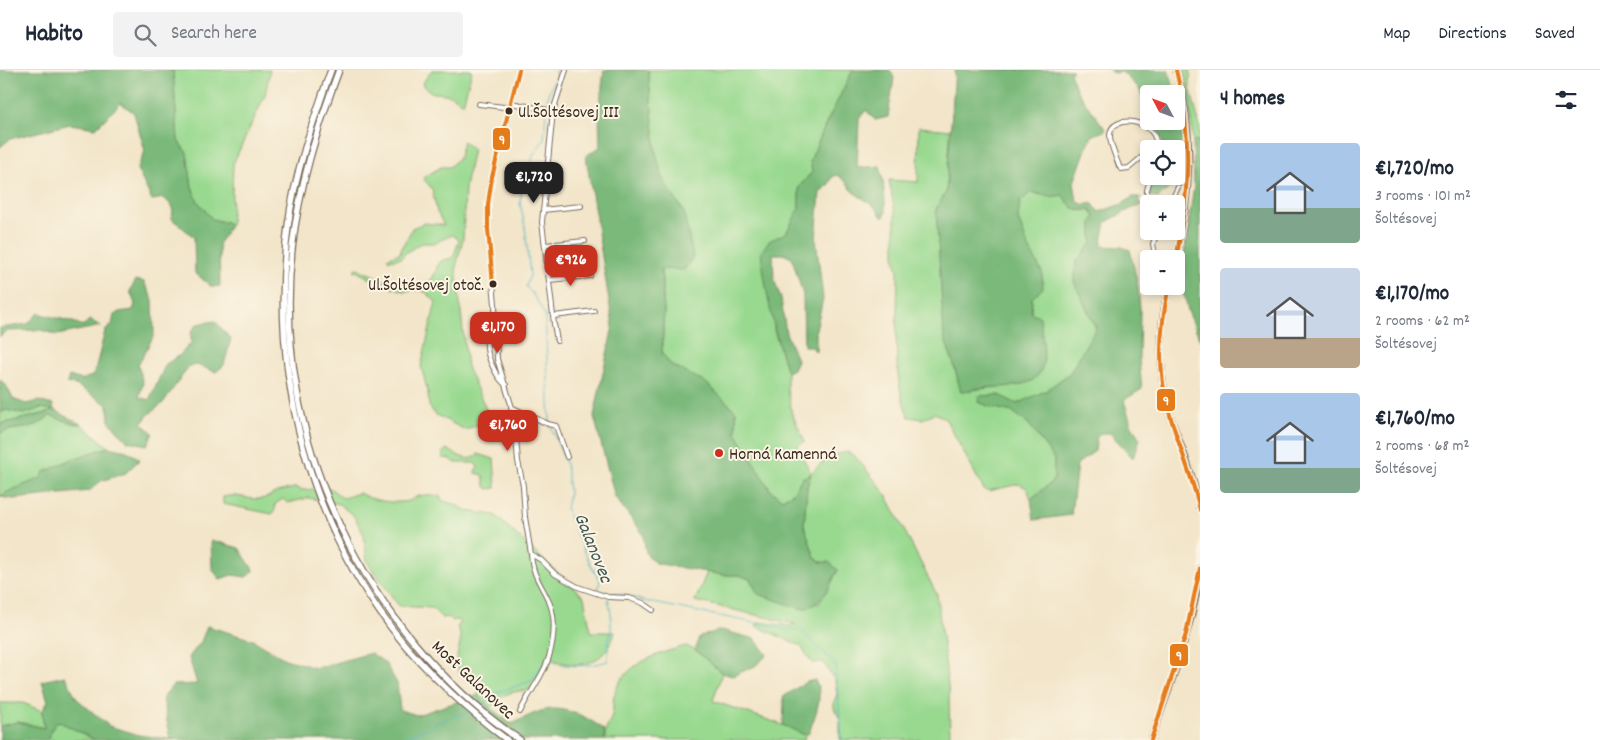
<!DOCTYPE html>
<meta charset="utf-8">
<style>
body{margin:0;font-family:Dekko,sans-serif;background:#f2f2f3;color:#1f2937;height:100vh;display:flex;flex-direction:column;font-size:19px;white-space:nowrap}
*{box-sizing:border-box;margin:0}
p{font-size:16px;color:#747a83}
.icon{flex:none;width:28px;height:28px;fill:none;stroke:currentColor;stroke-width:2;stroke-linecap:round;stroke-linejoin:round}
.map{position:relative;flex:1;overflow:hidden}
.sheet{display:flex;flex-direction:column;background:#fff;width:400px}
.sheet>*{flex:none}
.needle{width:32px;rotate:311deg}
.controls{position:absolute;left:1140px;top:15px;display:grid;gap:10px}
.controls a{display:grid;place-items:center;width:45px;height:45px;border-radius:5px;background:#fff;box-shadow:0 2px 8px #0003;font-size:25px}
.price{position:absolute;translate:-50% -42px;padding:0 11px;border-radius:10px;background:#c8321e;color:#fff;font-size:16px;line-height:32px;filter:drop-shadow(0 1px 2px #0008)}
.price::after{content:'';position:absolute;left:50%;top:30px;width:15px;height:11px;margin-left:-8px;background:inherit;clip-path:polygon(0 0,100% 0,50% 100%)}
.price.current{background:#222;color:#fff}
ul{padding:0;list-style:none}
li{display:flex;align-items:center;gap:15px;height:125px;padding:0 20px}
li span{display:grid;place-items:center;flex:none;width:140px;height:100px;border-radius:5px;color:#555}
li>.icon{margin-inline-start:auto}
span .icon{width:60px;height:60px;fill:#fffc;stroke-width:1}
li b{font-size:21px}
h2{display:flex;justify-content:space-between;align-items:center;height:60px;padding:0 20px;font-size:21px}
header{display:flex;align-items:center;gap:30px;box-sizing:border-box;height:70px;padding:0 25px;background:#fff;border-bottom:1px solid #e0e1e3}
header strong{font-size:24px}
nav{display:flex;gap:28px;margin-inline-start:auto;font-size:18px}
.search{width:350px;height:45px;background:#f2f2f3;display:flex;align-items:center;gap:12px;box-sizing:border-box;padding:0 18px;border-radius:5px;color:#747a83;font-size:19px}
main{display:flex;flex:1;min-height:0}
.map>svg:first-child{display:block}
.green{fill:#98d98f;stroke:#6a8256}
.forest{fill:#7ab97a;stroke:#5a724c}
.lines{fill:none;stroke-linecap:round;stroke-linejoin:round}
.stream{stroke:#43b1bf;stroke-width:1}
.minor-casing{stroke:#7b6b5a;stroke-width:6}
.major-casing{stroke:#7b6b5a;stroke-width:8}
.highway-casing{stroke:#7b6b5a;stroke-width:8}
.minor{stroke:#fff;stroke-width:4}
.major{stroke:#fff;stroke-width:5}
.highway{stroke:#fff;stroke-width:5.5}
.bus-1-casing{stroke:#fcf5e5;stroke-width:8}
.bus-1{stroke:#e67b1a;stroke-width:4}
.bus-dot{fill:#3b2a1e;stroke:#fcf5e5;stroke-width:2}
.poi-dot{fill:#c8321e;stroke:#fcf5e5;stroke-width:2}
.labels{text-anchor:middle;stroke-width:4;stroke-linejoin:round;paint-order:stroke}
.bus-label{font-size:17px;fill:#3b2a1e;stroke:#fcf5e5;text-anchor:start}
.poi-label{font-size:18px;fill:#3b2a1e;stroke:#fcf5e5;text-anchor:start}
.street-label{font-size:18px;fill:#3b2a1e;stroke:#fcf5e5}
.water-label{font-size:19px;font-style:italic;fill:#3e5956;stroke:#fcf5e5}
.line-badge{stroke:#fcf5e5;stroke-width:2}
.badge-label{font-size:14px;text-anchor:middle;font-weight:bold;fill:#fff}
</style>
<header>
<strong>Habito</strong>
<div class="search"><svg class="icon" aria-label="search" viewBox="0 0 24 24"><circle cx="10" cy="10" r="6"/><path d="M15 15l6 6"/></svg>Search here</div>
<nav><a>Map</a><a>Directions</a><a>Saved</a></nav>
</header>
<main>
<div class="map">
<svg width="1200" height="670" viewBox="0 0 1200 670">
<rect width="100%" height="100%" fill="#fcf5e5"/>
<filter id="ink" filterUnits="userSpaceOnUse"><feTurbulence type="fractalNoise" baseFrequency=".02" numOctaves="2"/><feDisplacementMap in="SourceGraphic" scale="10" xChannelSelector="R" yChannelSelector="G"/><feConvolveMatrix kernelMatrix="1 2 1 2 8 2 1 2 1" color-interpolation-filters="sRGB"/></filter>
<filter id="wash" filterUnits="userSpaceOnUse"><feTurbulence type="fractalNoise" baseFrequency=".0096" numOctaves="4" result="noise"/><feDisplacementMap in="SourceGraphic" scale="20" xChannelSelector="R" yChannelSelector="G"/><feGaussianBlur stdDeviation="1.12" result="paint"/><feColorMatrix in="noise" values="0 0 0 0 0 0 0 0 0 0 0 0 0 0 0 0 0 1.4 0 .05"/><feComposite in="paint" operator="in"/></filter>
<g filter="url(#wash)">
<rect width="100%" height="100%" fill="#f2e5c9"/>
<path class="green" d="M 173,0 L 270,0 L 265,25 L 233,94 L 231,154 L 212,149 L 198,132 L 192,117 L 187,83 L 178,71 Z
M 432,0 L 472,0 L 463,34 C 458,30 451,24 444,24 C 430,22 433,25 422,14 Z
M 648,0 L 853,0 L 825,56 L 813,101 L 799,117 L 799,139 L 786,164 L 769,171 L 774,260 L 787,302 L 787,318 L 792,344 L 805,371 L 797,376 L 811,403 C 824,391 829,385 848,382 L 855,386 L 886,424 L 937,525 L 949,624 L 950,670 L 840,670 L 840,649 L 834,638 L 834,632 L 837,624 L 835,611 L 823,592 L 812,593 L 801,576 L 756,556 L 759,552 L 791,556 L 795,554 L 695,531 L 707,502 L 723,505 L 739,505 L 819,534 L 838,500 L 815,488 L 804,455 L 807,417 L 811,404 L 802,408 L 793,423 L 782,429 L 771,421 L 736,363 L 736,341 L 705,312 L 671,295 L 662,283 L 664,240 L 661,199 L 684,142 L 662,110 L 656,83 Z
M 1184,0 L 1190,0 L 1190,18 L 1200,57 L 1200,72 L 1195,70 L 1193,72 L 1189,25 Z
M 919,57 L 951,60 L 946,122 L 936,139 L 954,295 L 961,322 C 985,317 1009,318 1032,311 L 1040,248 L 1031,242 L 1032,228 L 1042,202 C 1033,185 1011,153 1020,133 C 1021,129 1027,125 1030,122 L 1041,125 L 1063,125 C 1072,137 1073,144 1090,139 L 1095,147 L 1092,153 L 1092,173 L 1077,192 L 1074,212 L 1096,258 L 1070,303 L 1047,320 L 1017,334 L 999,325 L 979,326 L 978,332 L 991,337 L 1013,342 L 1029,354 L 1054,389 L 1054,410 L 1031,429 L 1027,418 L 1019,414 L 989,421 L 984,420 L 945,348 L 934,343 L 923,349 L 909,347 C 890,308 898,245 898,201 L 895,189 L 895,143 L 889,110 L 918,112 Z
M 463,71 L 473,79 L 465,117 L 463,169 L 456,197 L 467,297 L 491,350 L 465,360 L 435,344 L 429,336 L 428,323 L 421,296 L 436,232 L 425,222 L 417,220 L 403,221 L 379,213 L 354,200 L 357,198 C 374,206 420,230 433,207 C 440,193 435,191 453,188 L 459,170 L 453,165 L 442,169 L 436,173 L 421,173 L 407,182 L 401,188 L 389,190 L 387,188 L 400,183 C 402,174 409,167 412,158 L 424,153 L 444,155 L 437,142 L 432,119 L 423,108 L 441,97 L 449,97 L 459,88 Z
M 41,338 L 54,340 L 47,343 L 0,354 L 0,343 L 6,340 L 24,344 Z
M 49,346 C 60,347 70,355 81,354 L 109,377 L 72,389 L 41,408 L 0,426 L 0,364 C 11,357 24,360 36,355 C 41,353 45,349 49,346 Z
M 447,379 C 457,385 469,394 478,384 L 494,389 L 496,418 L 488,419 L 485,416 L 483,405 L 476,403 L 475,401 L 478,397 L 475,393 L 456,393 L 450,389 L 443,388 L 443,382 Z
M 296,417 L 301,420 L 330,418 L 343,428 L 359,423 C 373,431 393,434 409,431 C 412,430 414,428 416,427 C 424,424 432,425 440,426 L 443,431 L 455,434 L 467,441 L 495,445 L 584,527 L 591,562 L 615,562 C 605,594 582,601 551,589 L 527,621 C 508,621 502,625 490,638 L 478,625 L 480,614 L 466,609 L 459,603 C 458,599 457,594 457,590 C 457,576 465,572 457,557 L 460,553 L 458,550 L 452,551 L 448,547 L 442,548 L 432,538 L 399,536 L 367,492 L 364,465 L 354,446 L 339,434 L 308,428 L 288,433 L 283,429 L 275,434 L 275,440 L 272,444 L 223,434 L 223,427 C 234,424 244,428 255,429 C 270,430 272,422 281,421 C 287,419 290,420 296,417 Z
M 686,576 L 695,580 L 722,603 L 713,631 L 783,655 L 805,665 L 804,670 L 605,670 C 604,658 609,656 612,645 C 614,639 612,632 614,626 C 621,594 659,583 686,576 Z
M 0,633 L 23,633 L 42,641 L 44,658 L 18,652 L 0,656 Z
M 58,651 L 95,670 L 49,670 L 51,660 Z"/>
<path class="forest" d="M 0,0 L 173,0 L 178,71 L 187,83 L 192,117 L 198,132 L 212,149 L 231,154 L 219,173 L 220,216 L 212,217 L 195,203 L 194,167 L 172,149 L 173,137 L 164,128 L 152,130 L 137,99 L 145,81 L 134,43 L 121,33 L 96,58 L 70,54 L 10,69 L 0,77 Z
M 604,0 L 648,0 L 656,83 L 663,110 L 684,142 L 693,187 L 684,200 L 661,199 L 664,240 L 662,283 L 671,295 L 705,312 L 736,341 L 736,363 L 771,421 L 782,429 L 793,423 L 802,408 L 811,404 L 807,417 L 804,455 L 815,488 L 821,492 L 829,492 L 838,500 C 828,518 824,535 802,539 L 758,524 L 750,509 L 739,505 L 723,505 L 655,493 L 646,483 L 643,464 L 615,427 L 594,346 L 613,256 L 586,86 L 600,77 L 599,43 Z
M 853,0 L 890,0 L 894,8 L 888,47 L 875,50 L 866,40 L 859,49 L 857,98 L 880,96 L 883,110 L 886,143 L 883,148 L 873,135 L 853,122 L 847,113 L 838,105 L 832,107 L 829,114 L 820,122 L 816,169 L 823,229 L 816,259 L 816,282 L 811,276 L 804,276 L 803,225 L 792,188 L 783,184 L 773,184 L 774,209 L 781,229 L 786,263 L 797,290 L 793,299 L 787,302 C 774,261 766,225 761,182 L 769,171 L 786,163 L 799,139 L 799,117 L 812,102 L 810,91 L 825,56 Z
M 955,0 L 1073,0 L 1070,3 L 1077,21 L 1106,60 L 1092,66 L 1086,79 L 1074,112 L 1077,131 L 1084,135 L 1092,133 L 1099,142 L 1122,134 L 1133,127 L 1140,127 L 1138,132 L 1141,133 L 1141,136 L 1133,138 L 1106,152 L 1101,176 L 1122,177 L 1130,180 L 1138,216 L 1140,238 L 1139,290 L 1142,319 L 1124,330 L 1131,354 L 1140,369 L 1133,388 L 1110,363 L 1102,363 L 1097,366 L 1095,381 L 1077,394 L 1071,445 L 1034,450 L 1031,429 L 1054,410 L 1054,389 L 1029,354 L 1013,342 L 991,337 L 978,332 L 979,326 L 999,325 L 1017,334 L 1047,320 L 1070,303 L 1096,258 L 1074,212 L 1076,192 L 1092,173 L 1092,153 L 1095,146 L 1090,139 C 1073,143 1072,137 1062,125 L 1053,127 L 1031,122 L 1020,132 L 1018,149 L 1028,176 L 1042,202 L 1043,218 L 1032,228 L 1031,242 L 1040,247 C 1041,260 1044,273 1044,286 C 1043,323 1005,315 980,318 C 973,319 967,321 961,322 L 954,295 L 944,267 L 936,139 L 946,122 Z
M 1109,0 L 1168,0 L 1176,24 L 1149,24 L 1149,41 L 1139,19 L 1122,2 L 1113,3 Z
M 1176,26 L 1181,42 L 1184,105 L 1158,128 L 1150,126 L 1149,121 L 1153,106 L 1176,106 L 1176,79 L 1161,79 L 1163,72 L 1153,51 L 1176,51 Z
M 1195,70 L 1200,72 L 1200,269 L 1188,241 L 1185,227 L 1179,221 L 1194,116 L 1193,72 Z
M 136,210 L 144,212 L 153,230 L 154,265 L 138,295 L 143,313 L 139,327 L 149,330 L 166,294 L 180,285 L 191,273 L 191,263 L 197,254 L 215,251 L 231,269 L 224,295 L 216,302 L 197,295 L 189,296 L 163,333 L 148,345 L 142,353 L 153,363 L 147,375 L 127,371 L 109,351 L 108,335 L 76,315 L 67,313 L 69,306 L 82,310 L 94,305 L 105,261 L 112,255 L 114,245 L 119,242 L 133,240 L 135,234 L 130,221 Z
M 38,243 C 53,248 68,249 83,256 L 89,250 L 101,256 L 57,265 L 41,260 L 6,261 L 0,267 L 0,258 L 28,254 Z
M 0,310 L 6,315 L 13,329 L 26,334 L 38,331 L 53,335 L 54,340 L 81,354 C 70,355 60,347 49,346 C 45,349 41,353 36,355 C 24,360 11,357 0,364 L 0,354 L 47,343 L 53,340 L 41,338 L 24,344 L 6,340 L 0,343 Z
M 109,377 L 127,381 L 140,389 L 126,403 L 101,411 L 89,421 L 13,429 L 0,427 L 7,422 L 41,408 L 44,402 L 72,389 Z
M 211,470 L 239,478 L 254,501 L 246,507 L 232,505 L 220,509 L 212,499 Z
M 207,556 L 253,570 L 285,589 L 316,598 L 371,583 L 385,593 L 397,613 L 400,640 L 417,645 L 478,625 L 490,638 L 512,654 C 521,650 529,645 538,642 C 561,633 587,646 604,660 L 605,670 L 95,670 L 58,651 L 51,660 L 49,670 L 0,670 L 0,656 L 18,652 L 44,658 L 42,641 L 48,631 L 42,611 L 65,606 L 77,629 L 109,656 L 139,665 L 170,669 L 163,627 L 173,615 L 197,614 L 189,587 L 201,572 Z
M 721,560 L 755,569 L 767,585 L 755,596 L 732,606 L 722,603 L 695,580 L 699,567 Z
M 815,610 C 825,626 814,647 809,663 L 805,665 L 783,655 L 784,633 L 783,627 L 806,612 Z"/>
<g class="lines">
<path class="stream" d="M 547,37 L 548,24 L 556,7 L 555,0
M 546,41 L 544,70 L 533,85 L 531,96 L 525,99 L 520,133 L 525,157 L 530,205 L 526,217 C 536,226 538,234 545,245 L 550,353
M 551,357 L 566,394 L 569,423 L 566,439 L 591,496 L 600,510 L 598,522
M 598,521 L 626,525 L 644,531 L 689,540 L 790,560 L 800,559 L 835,594 L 842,670
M 549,591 C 569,598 588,597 608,591 L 608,571 L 611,563 L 611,543 L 608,528
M 483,636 L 486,635 L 487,626 L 531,611 L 546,590
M 397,670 L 428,658 L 440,651 L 470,642"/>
</g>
</g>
<g filter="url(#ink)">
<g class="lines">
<g class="minor-casing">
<path id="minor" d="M 519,0 L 492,107 L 488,134 L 488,159 L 495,234 L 497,289 L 514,344 L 518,391 L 523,416 L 525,447 L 531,484
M 479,34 L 504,37 L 511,33 L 553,41
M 1149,81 L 1129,98 L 1121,99 L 1119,96 C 1116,87 1110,75 1110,66 C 1109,42 1161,49 1156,79
M 1151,106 L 1147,120 L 1147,125 L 1153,130 L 1164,134
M 1170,134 L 1178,117
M 543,140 L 581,136
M 545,175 L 585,171
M 1156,189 L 1153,174 L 1157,161
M 549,210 L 590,206
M 554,246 L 594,241
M 488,256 C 487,263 486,270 487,277 C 487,287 497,309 506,315
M 557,271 L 554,254 L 542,152 L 553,41 L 566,0
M 511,337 L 548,354 L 556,356 L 567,387
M 520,642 C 526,629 534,618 541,605 C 552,587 558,554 550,534 C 542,515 532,506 531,484 L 541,490 L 555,504 L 578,517 L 608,527 L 629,528 L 643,533 L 653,540"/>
</g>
<g class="major-casing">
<path id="major" d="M 1176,189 C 1190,126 1195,62 1176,0
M 1169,216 C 1160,253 1158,293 1166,330 C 1171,354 1182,376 1189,399 C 1194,413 1197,426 1200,440
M 1151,670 C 1170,614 1193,557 1200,498"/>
</g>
<g class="highway-casing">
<path id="highway" d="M 331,0 C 313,51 295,102 288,156 C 269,305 309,459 405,575 C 436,611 470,642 507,670
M 339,0 C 317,59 299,116 292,179 C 271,369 364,562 520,670"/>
</g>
<use href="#minor" class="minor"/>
<use href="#major" class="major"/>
<use href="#highway" class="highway"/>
<g class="bus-1-casing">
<path id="bus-1" d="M 1176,0 C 1193,65 1189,123 1176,189
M 493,214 L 488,159 L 488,134 L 492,107 L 519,0
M 1169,216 C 1160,256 1157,298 1168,338 C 1177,372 1192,405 1200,440
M 1151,670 L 1186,564 L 1200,498"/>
</g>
<use href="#bus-1" class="bus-1"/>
</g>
</g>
<g class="bus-dot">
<circle cx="509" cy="41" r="4.5"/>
<circle cx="493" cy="214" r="4.5"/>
</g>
<circle class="poi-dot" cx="719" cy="383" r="5"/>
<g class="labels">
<g class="bus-label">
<text x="518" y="47">Ul.Šoltésovej III</text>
<text x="484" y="220" text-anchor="end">Ul.Šoltésovej otoč.</text>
</g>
<g class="poi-label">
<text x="729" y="389">Horná Kamenná</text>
</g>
<g class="street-label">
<text transform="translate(474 609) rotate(43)" y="6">Most Galanovec</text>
</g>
<g class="water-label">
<text transform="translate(595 477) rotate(68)" y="7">Galanovec</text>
</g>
</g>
<g class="line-badge">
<rect x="492" y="57" width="19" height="24" rx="5" fill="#e67b1a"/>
<rect x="1156" y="318" width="20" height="24" rx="5" fill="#e67b1a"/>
<rect x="1169" y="573" width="20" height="24" rx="5" fill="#e67b1a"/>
</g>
<g class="badge-label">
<text x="502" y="74">9</text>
<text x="1166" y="335">9</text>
<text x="1179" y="590">9</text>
</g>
</svg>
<div class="controls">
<a><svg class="needle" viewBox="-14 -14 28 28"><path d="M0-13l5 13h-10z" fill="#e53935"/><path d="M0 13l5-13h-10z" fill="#747a83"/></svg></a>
<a><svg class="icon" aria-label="locate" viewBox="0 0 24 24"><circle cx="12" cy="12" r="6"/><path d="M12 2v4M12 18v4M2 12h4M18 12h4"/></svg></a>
<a>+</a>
<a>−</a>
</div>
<b class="price current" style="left:534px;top:134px">€1,720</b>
<b class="price" style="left:571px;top:217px">€926</b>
<b class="price" style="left:498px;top:284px">€1,170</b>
<b class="price" style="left:508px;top:382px">€1,760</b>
</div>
<section class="sheet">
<h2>4 homes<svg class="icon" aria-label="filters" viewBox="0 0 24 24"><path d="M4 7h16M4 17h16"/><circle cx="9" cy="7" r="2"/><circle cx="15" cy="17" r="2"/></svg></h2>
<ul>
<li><span style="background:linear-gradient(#a9c7e8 65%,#7fa58c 0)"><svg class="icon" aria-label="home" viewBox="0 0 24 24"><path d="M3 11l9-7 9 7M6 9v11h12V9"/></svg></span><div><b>€1,720/mo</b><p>3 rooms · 101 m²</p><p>Šoltésovej</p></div></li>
<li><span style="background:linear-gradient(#c9d6e8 70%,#b9a48a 0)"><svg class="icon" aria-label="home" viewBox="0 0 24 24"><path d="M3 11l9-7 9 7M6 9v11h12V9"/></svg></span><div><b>€1,170/mo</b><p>2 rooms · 62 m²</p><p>Šoltésovej</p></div></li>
<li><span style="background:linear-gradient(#a9c7e8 75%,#7fa58c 0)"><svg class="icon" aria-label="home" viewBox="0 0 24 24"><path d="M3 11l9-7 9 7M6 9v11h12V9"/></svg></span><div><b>€1,760/mo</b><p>2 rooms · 68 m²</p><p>Šoltésovej</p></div></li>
</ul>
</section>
</main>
